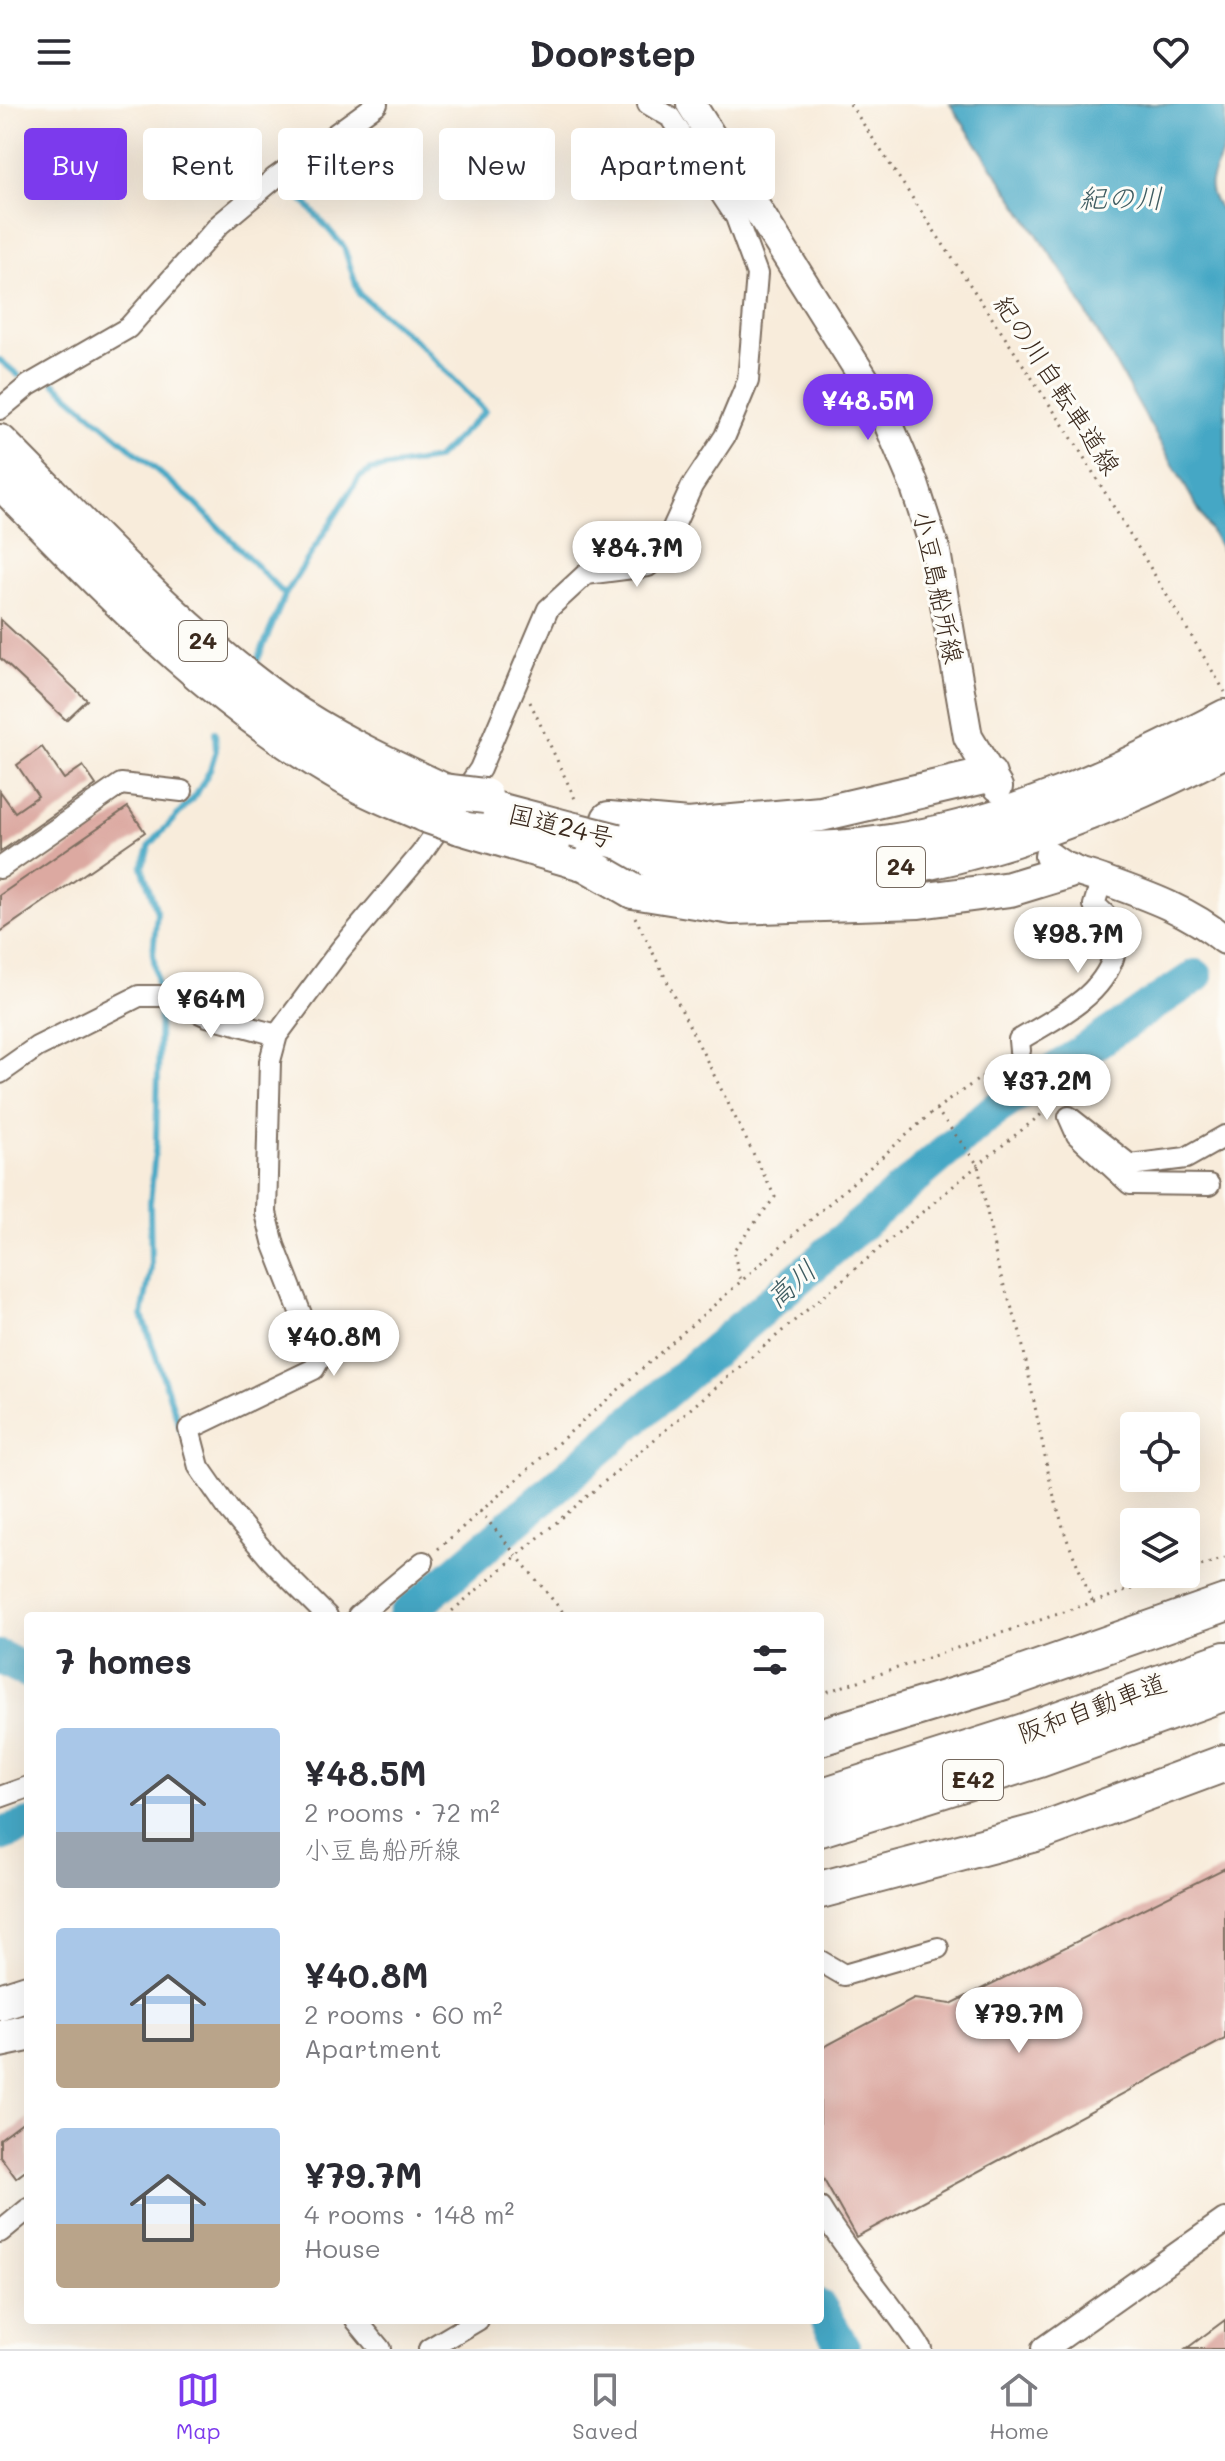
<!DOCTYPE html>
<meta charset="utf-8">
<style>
body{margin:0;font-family:Mali,"Klee One",sans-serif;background:#f7f7f7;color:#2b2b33;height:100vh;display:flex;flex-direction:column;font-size:30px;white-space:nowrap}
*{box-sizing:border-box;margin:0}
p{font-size:26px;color:#7c7c81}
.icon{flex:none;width:44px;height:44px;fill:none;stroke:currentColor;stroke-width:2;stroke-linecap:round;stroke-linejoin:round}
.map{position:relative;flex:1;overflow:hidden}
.side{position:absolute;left:24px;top:1508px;width:800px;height:712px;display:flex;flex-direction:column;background:#fff;border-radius:8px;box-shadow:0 8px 32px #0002}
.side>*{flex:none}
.hud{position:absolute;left:24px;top:24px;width:800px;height:72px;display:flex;gap:16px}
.fabs{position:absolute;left:1120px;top:1308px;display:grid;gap:16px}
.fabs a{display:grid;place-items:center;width:80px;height:80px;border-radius:8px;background:#fff;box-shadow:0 8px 32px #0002;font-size:40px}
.price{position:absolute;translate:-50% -68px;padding:0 18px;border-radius:28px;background:#fff;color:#222;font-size:26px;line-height:52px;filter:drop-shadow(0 2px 4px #0008)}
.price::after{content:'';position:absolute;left:50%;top:48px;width:24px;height:18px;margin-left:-12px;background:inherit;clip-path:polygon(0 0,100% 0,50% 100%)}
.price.current{background:#7c3aed;color:#fff}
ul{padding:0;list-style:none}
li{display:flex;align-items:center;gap:24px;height:200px;padding:0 32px}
li span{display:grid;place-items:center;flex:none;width:224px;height:160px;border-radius:8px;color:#555}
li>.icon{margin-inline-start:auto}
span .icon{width:96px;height:96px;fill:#fffc;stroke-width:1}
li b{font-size:34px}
h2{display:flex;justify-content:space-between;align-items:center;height:96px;padding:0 32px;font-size:34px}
.pill{padding:0 28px;border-radius:8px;background:#fff;box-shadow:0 8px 32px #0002;font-size:28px;line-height:72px}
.pill.current{background:#7c3aed;color:#fff}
header{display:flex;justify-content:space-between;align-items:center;height:104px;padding:0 32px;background:#fff;font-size:36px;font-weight:700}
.tabs{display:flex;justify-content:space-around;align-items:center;height:112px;border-top:2px solid #e1e1e2;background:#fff;font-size:22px;color:#7c7c81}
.tabs a{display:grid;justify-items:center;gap:4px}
.tabs .current{color:#7c3aed}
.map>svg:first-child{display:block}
.water{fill:#45a7c5;stroke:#406872;stroke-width:2}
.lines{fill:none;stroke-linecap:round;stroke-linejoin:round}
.stream{stroke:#45a7c5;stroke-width:6}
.river{stroke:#45a7c5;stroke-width:34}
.building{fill:#dca9a1}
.minor-casing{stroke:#7d6e60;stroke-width:24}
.tertiary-casing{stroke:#7d6e60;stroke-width:28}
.secondary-casing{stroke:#7d6e60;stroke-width:32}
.trunk-casing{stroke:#7d6e60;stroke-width:38}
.motorway-casing{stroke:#7d6e60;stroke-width:40}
.path{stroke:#7d6e60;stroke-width:3;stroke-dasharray:2 6;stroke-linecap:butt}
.minor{stroke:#fff;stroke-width:20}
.tertiary{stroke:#fff;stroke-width:24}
.secondary{stroke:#fff;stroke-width:28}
.trunk{stroke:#fff;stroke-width:34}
.motorway{stroke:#fff;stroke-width:36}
.trunk-bridge-casing{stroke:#7d6e60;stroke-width:38;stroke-linecap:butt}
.trunk-bridge{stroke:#fff;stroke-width:34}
.labels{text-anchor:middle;stroke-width:6;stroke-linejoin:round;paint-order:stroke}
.shield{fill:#fdfcf7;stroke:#75695f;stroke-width:2}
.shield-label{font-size:24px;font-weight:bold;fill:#3b2a1e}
.street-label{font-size:26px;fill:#3b2a1e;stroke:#fdfcf7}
.water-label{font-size:28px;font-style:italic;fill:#3f5c61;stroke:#fdfcf7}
</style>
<header><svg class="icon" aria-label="menu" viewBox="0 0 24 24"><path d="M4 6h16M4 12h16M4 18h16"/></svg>Doorstep<svg class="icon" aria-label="heart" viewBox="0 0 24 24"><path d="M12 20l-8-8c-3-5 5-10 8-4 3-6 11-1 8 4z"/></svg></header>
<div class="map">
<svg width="1225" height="2245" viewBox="0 0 1225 2245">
<rect width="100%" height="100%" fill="#fdfcf7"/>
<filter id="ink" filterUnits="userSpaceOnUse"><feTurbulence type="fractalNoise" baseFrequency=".0125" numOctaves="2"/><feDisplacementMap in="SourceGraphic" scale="16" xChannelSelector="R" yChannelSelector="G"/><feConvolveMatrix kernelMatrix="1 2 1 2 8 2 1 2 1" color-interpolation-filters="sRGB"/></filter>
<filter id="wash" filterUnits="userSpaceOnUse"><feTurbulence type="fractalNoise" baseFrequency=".006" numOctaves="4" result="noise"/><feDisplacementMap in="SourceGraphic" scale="32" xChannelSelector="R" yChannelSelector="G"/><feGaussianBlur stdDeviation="1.8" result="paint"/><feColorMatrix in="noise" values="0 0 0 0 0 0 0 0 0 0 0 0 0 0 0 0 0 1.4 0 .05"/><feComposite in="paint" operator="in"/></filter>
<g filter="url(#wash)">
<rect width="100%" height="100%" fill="#f8ecdb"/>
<path class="water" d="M 950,0 L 1225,0 C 1225,12 1225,26 1225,38 C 1220,69 1197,75 1222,108 L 1225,102 L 1225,452 L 1067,175 Z"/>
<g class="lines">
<path class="stream" d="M 0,256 L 18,271
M 54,279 L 194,398 L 285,491
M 255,562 L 285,491 L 359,374 L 371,366 L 436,355 L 485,307 L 418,239 L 359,190 L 344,143 L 287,78
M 182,1329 L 142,1211 L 151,1165 L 150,1099 L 156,1038 L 160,902 L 153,849 L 157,808 L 142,763 L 150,741 L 196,691 L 210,666 L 216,646 L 215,628"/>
<path class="river" d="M 405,1512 L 993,1007 L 1196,872
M 0,1553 L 28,1568
M 0,1731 L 28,1721
M 820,2203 L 844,2245"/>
</g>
<g id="blocks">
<path class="building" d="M 0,515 L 87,596 L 66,616 L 0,554 Z
M 42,643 L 64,675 L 83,662 L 96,681 L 0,748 L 0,687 L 15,708 L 38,692 L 17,661 Z
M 128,703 L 145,728 L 0,828 L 0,791 Z
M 1225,1764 L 1225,1935 L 856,2133 L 820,2069 L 820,1945 L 914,1895 L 951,1900 Z
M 28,2014 L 28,2065 L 16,2074 L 0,2052 L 0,2035 Z
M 1225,2216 L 1225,2245 L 1186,2245 Z"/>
</g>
</g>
<g filter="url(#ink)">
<use href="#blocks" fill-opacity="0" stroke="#7d6e60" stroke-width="2"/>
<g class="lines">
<g class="minor-casing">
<path id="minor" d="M 0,305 L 29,281 L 128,224 L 220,120 L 275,74 L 377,0
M 0,764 L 121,680 L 182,687
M 1020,947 L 1019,936 C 1058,912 1107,892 1116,843 C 1120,825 1108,811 1094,801 L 1102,775
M 0,969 L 37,943 L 139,892 L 163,892 L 207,912 L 277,931
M 1209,1081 L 1130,1080 L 1077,1031 L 1069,1013 L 1130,1061 L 1186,1054 L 1225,1032
M 327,1512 L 272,1457 L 229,1406 L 199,1363 L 189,1325 L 314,1265 L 319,1256 L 274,1141 L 266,1109 L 270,957 L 277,931 L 341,845 L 421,750 L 480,665 L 548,505 L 586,470 L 648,462 L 662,448 L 692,382 L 725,332 L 748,277 L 757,170 L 736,113 L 670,13 L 648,0
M 358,1512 L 423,1458
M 0,1693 L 28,1683
M 820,1857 L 844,1871 L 938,1844
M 820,2104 C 850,2154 890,2196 921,2245
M 0,2128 L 28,2105
M 356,2216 L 380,2245
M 429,2245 L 478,2216"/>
</g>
<g class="tertiary-casing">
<path id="tertiary" d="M 1044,2245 L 1225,2117"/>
</g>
<g class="secondary-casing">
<path id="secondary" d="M 691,0 L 880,300 L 914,380 L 936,448 L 968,633 L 998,683
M 1049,752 C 1072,770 1080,767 1106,777 C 1148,792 1190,807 1225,836"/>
</g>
<g class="trunk-casing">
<path id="trunk" d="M 0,338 C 90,428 178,526 282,600 C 332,635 389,661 444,687
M 0,377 C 108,487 217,603 353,678 C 376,691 401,700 425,711
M 479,701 L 574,726
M 609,715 L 688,722 L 821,710 L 989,671
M 460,723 L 586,760
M 617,737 C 708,744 800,752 890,738 C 1010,720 1119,668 1225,613
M 628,766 C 680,769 733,775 785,775 C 939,773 1090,716 1225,646
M 633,787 L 732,803 L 919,797 L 1010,785 L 1069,767"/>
</g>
<g class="motorway-casing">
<path id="motorway" d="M 820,1633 L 1004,1577 L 1225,1499
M 820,1693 L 1024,1628 L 1225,1556
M 820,1724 L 1039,1655 L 1225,1588
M 820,1786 L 1039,1728 L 1225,1659
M 0,1898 L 28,1889
M 0,1935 L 28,1929"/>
</g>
<path class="path" d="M 850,0 L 1077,342 L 1225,588
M 530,598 L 577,699
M 635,813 L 775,1093 L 733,1147 L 741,1177
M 936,1005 L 978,1061 L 998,1164 L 1020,1228 L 1051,1382 L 1066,1433 L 1093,1499
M 480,1407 L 566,1512
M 438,1445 L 936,1005 L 1005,957
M 1186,1467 L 1225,1454
M 446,1512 L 978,1061 L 1043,1009 L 1051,1007
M 820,1590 L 1177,1470"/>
<use href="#minor" class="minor"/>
<use href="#tertiary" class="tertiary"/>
<use href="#secondary" class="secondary"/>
<use href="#trunk" class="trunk"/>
<use href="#motorway" class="motorway"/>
<g class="trunk-bridge-casing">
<path id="trunk-bridge" d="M 444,687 L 485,692
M 425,711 L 460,723
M 574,726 L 617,737
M 586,760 L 633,787"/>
</g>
<use href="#trunk-bridge" class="trunk-bridge"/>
</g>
</g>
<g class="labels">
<g class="shield">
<rect x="179" y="517" width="48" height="40" rx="6"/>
<rect x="877" y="743" width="48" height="40" rx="6"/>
<rect x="943" y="1656" width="60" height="40" rx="6"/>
</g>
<g class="shield-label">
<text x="203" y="545">24</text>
<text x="901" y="771">24</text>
<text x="973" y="1684">E42</text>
</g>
<g class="street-label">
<text transform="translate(1057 281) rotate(57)" y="9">紀の川自転車道線</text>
<text transform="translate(938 483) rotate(78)" y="9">小豆島船所線</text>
<text transform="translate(561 722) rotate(14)" y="9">国道24号</text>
<text transform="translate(1092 1604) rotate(-20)" y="9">阪和自動車道</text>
</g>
<g class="water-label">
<text x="1121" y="104">紀の川</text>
<text transform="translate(791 1180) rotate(-41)" y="10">高川</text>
</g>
</g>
</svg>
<div class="fabs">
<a><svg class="icon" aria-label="locate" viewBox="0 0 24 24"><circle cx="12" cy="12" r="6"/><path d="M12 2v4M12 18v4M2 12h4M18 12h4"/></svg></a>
<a><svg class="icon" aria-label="layers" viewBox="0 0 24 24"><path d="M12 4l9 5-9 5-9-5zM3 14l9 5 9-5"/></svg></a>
</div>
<b class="price current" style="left:868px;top:338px">¥48.5M</b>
<b class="price" style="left:637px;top:485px">¥84.7M</b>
<b class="price" style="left:1078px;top:871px">¥98.7M</b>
<b class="price" style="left:211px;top:936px">¥64M</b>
<b class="price" style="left:1047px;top:1018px">¥37.2M</b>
<b class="price" style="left:334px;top:1274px">¥40.8M</b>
<b class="price" style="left:1019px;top:1951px">¥79.7M</b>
<div class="hud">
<a class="pill current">Buy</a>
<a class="pill">Rent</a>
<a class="pill">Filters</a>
<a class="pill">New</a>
<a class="pill">Apartment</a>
</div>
<section class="side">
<h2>7 homes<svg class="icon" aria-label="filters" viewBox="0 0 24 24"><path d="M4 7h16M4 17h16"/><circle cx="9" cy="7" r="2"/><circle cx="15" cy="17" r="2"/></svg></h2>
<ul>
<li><span style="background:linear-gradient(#a9c7e8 65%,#9aa5b1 0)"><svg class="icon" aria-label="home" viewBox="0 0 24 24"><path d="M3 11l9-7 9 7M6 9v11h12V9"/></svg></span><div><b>¥48.5M</b><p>2 rooms · 72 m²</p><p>小豆島船所線</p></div></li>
<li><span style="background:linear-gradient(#a9c7e8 60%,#b9a48a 0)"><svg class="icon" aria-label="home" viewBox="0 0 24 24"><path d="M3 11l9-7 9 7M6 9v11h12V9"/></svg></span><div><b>¥40.8M</b><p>2 rooms · 60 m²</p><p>Apartment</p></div></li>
<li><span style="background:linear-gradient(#a9c7e8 60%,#b9a48a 0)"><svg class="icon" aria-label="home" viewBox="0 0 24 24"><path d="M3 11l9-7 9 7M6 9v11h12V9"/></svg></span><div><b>¥79.7M</b><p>4 rooms · 148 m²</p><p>House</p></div></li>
</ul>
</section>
</div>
<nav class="tabs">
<a class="current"><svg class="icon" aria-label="map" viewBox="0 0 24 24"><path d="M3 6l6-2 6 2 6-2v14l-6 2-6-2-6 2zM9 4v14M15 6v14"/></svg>Map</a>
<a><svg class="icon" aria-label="saved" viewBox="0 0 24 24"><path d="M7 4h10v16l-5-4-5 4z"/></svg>Saved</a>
<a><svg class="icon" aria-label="home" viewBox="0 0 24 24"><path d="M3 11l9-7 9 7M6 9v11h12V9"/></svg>Home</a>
</nav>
